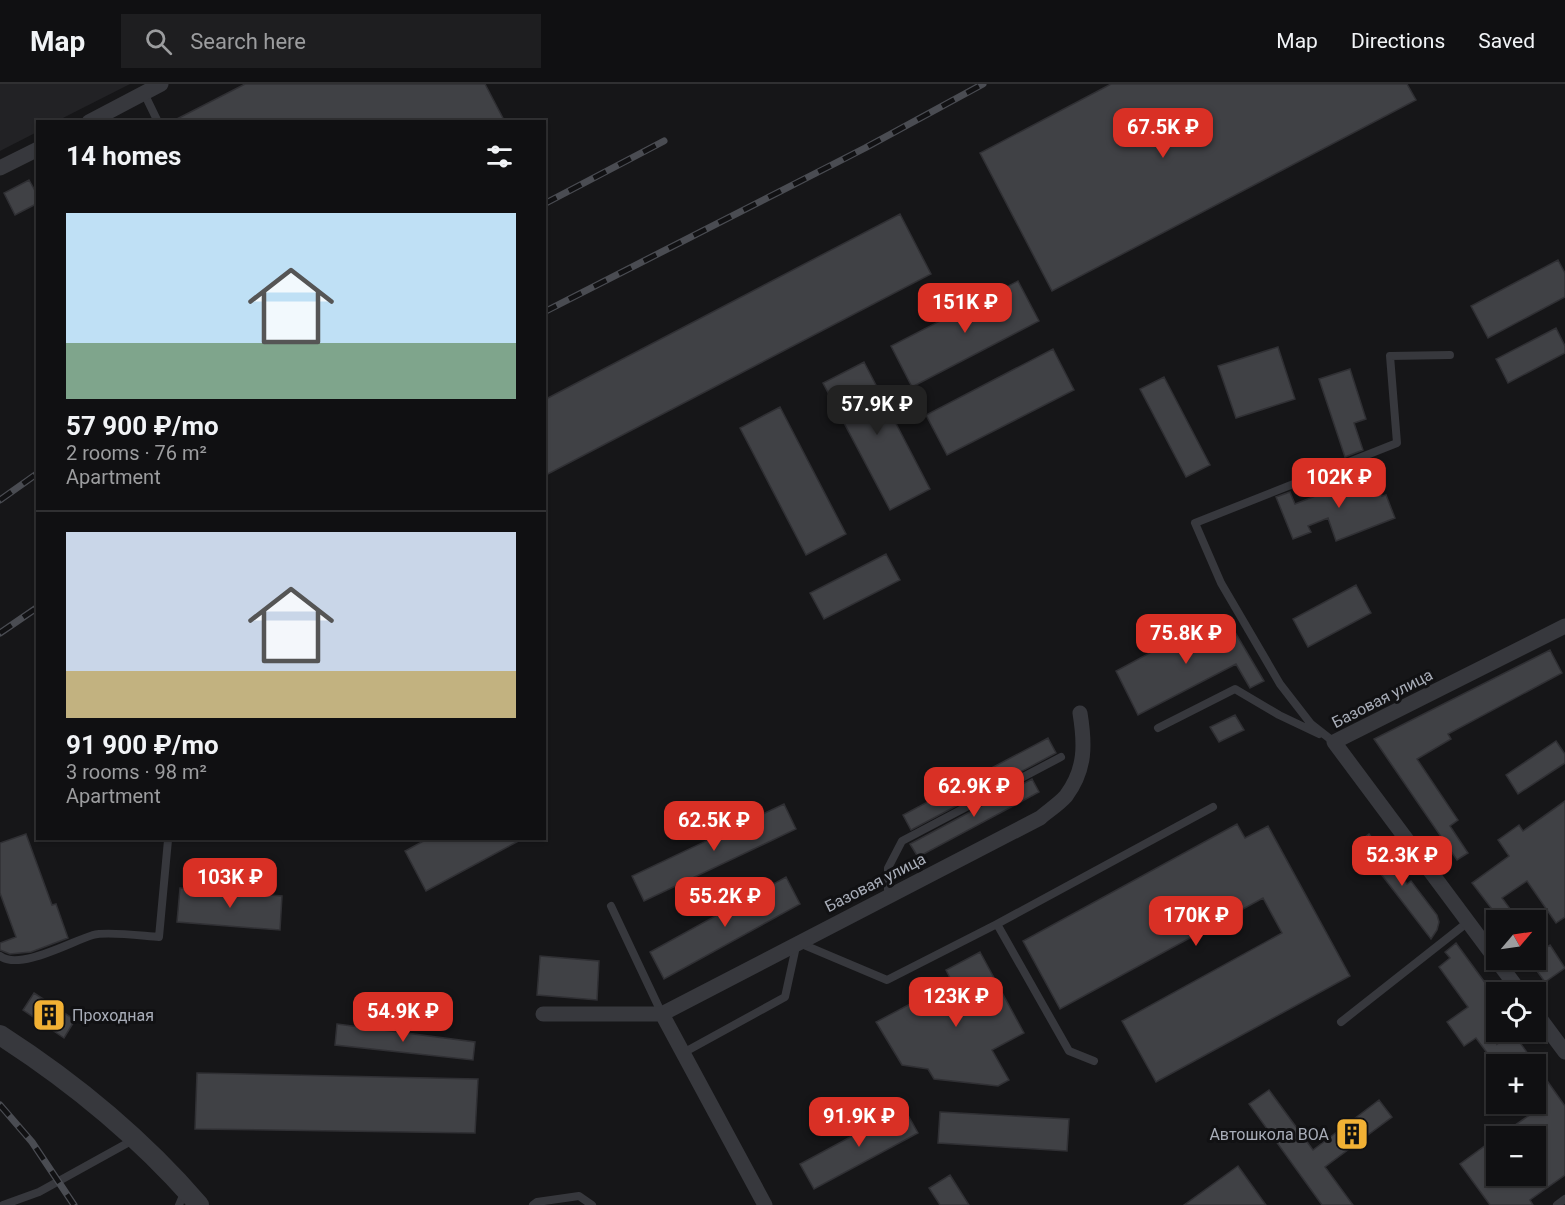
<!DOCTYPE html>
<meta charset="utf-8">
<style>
body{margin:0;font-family:Roboto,sans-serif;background:#1e1e20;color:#f1f3f6;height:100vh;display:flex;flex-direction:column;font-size:22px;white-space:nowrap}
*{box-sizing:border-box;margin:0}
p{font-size:20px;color:#9c9d9f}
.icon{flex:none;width:33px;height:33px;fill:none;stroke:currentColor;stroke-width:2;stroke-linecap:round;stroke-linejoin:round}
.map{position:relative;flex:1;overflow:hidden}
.sheet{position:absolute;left:36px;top:36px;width:510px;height:720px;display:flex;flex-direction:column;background:#101012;border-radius:0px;box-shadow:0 2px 4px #0004,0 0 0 2px #303032}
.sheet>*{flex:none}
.needle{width:39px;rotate:61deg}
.fabs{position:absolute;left:1486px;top:826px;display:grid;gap:12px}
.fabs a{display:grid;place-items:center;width:60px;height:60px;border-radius:0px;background:#101012;box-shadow:0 2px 4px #0004,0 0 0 2px #303032;font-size:30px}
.price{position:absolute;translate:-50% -51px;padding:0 14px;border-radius:12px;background:#d93025;color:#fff;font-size:20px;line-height:39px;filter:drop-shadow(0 2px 3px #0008)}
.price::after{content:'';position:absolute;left:50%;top:36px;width:18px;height:14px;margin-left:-9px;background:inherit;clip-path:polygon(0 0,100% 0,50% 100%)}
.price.active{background:#222;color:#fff}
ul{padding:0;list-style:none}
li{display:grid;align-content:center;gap:12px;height:318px;padding:0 30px}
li+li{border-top:2px solid #303032}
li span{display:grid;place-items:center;height:186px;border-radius:0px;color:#555}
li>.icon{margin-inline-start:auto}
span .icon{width:108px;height:108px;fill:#fffc;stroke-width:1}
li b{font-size:26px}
h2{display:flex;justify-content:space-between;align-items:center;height:72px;padding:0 30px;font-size:26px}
header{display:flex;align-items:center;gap:36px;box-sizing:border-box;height:84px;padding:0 30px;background:#101012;border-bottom:2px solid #303032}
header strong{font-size:28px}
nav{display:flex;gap:33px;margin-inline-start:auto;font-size:21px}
.search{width:420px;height:54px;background:#1e1e20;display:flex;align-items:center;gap:15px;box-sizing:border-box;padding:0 21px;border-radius:0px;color:#9c9d9f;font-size:22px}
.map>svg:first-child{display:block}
.built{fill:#222225}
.building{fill:#404145;stroke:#303034;stroke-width:1.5}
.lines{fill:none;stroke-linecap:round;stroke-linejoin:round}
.service{stroke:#37383d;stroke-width:8}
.minor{stroke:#37383d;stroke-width:15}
.tertiary{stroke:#37383d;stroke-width:20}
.rail-casing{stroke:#4a4c52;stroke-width:7}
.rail{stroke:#111113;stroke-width:4.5;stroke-dasharray:14;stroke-linecap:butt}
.labels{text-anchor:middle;stroke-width:6;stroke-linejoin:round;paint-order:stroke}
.street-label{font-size:16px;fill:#a8adb8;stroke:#111113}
.poi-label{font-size:16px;fill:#a8adb8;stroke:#111113;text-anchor:start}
</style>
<header>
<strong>Map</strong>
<div class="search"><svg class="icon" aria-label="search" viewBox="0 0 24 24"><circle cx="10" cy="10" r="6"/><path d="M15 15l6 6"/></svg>Search here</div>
<nav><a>Map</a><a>Directions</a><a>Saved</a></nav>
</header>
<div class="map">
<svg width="1565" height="1121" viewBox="0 0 1565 1121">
<rect width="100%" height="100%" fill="#161618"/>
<path class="built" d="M 0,0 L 130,0 L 57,37 L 38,38 L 37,48 L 0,67 Z"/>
<path class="building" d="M 245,0 L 485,0 L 505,38 L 171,38 Z
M 1111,0 L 1407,0 L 1416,16 L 1052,207 L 980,69 Z
M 29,96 L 38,112 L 38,119 L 15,131 L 4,109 Z
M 900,130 L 931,190 L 544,392 L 544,316 Z
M 1558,176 L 1565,189 L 1565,213 L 1488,254 L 1471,222 Z
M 1018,197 L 1039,237 L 912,303 L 891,262 Z
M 1556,244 L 1565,262 L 1565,269 L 1508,299 L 1496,275 Z
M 1278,263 L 1295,315 L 1236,334 L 1218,282 Z
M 1053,265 L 1074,306 L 947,371 L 926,331 Z
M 864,278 L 930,405 L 890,426 L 823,299 Z
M 1350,285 L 1366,335 L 1354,339 L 1363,366 L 1345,373 L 1319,295 Z
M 1164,293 L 1210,381 L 1186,393 L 1140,305 Z
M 780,323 L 846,450 L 806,471 L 740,344 Z
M 1374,389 L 1382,412 L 1386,411 L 1395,434 L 1336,457 L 1328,434 L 1308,442 L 1311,448 L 1293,455 L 1276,413 L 1290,408 L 1295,420 Z
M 886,470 L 900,496 L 824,535 L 810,509 Z
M 1356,501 L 1371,529 L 1308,563 L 1293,535 Z
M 1211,536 L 1232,543 L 1264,597 L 1250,604 L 1236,580 L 1138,631 L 1116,587 Z
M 1550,566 L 1562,589 L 1448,650 L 1451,655 L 1417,675 L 1458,736 L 1450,742 L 1468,769 L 1457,776 L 1374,655 Z
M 1235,631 L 1244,646 L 1219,658 L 1210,643 Z
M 1048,654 L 1056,669 L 911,746 L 903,731 Z
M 1556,657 L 1565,670 L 1565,679 L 1518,710 L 1506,691 Z
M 1032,695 L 1039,708 L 918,773 L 910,760 Z
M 1565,717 L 1565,833 L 1556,839 L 1527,797 L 1502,814 L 1519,837 L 1501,837 L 1472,799 L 1509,772 L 1498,756 L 1519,741 L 1523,747 Z
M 784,720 L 796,745 L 644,817 L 632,792 Z
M 1237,740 L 1245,754 L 1268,742 L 1350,892 L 1156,998 L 1122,937 L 1282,849 L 1263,814 L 1060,925 L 1023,857 Z
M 26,750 L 52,821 L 56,820 L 68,854 L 31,868 L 10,870 L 0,866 L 0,859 L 16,853 L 0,809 L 0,759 Z
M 1369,750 L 1407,800 L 1411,797 L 1437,831 L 1439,838 L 1437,846 L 1431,855 L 1357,759 Z
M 429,754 L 524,754 L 426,807 L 405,767 Z
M 786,793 L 800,820 L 664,895 L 650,868 Z
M 180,804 L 282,812 L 280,846 L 177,838 Z
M 1456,859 L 1497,915 L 1497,960 L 1513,949 L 1536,981 L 1497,982 L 1476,954 L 1464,962 L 1447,938 L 1468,923 L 1439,883 L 1450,874 L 1445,868 Z
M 1550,861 L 1565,884 L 1545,898 L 1529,876 L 1536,876 L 1536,871 Z
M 980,868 L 1024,949 L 992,966 L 1009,996 L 998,1002 L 934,995 L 928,985 L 902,981 L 876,938 L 952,898 L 946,886 Z
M 540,872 L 599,877 L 597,916 L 537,911 Z
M 34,909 L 75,936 L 64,954 L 23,926 Z
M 337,940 L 475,958 L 473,976 L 335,961 Z
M 1536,981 L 1565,1022 L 1565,1091 L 1530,1116 L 1533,1121 L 1490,1121 L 1460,1080 L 1497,1053 L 1497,1092 L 1536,1092 L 1536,1053 L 1498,1053 L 1531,1030 L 1524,1020 L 1536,1020 Z
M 197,989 L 478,995 L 475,1049 L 195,1045 Z
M 1269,1006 L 1313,1066 L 1379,1016 L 1392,1033 L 1325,1083 L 1353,1121 L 1322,1121 L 1249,1020 Z
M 904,1024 L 918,1049 L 814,1105 L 800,1080 Z
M 940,1028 L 1069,1035 L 1067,1067 L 938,1059 Z
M 1238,1082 L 1266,1121 L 1184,1121 Z
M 950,1091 L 969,1121 L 940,1121 L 929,1104 Z"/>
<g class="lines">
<path class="service" d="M 144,9 L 158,38
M 1158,644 L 1235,605 L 1279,631 L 1319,650
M 1334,658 L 1311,640 L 1280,600 L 1221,499 L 1195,439 L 1397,359 L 1390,272 L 1450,271
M 888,811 L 888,784 L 902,757 L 1061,673
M 611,822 L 662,930
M 997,840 L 1069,967 L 1094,977
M 0,872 C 20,887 72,857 93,851 C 107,847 143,852 159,853 L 168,756
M 1341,938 L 1468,838
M 683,969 L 785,913 L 797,858 L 887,896 L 997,840 L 1213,723
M 3,1121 L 39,1108 L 133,1056
M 179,1121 L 185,1107
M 533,1121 L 537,1118 L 579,1112 L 592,1121
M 1557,1121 L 1565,1115"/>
<path class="minor" d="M 89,38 L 161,0
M 0,84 L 38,65
M 1521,909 L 1334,658 L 1565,542
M 1536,929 L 1565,968
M 543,930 L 662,930 L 1040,734 C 1048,727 1059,720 1066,712 C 1086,685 1085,660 1080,629
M 662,930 L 765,1121"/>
<path class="tertiary" d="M 0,951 C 73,998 142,1055 199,1121"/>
<g class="rail-casing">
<path id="rail" d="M 544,120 L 664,57
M 544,228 L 865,64 L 983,0
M 0,416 L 38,389
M 0,549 L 38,523
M 0,1021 L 32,1058 L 74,1121"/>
</g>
<use href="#rail" class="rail"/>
</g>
<defs>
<g id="building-square" transform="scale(1.725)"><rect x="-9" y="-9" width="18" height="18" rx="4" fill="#f2b134" stroke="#111113"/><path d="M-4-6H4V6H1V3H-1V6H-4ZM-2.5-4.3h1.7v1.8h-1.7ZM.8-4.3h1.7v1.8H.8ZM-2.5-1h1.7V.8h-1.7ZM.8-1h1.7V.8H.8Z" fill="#111"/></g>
</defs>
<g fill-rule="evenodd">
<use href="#building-square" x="49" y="931"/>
<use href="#building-square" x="1352" y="1050"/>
</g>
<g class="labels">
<g class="street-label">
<text transform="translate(1382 614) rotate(-27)" y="6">Базовая улица</text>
<text transform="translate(875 798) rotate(-27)" y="6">Базовая улица</text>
</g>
<g class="poi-label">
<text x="72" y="937">Проходная</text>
<text x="1329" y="1056" text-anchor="end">Автошкола ВОА</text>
</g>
</g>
</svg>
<div class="fabs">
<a><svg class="needle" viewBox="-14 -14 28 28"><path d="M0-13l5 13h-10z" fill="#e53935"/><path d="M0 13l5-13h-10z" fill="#9c9d9f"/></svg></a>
<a><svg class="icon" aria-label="locate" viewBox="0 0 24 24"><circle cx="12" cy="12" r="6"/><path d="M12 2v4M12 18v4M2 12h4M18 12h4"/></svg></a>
<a>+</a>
<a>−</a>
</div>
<b class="price" style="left:1163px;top:75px">67.5K ₽</b>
<b class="price" style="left:965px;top:250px">151K ₽</b>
<b class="price active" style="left:877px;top:352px">57.9K ₽</b>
<b class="price" style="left:1339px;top:425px">102K ₽</b>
<b class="price" style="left:1186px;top:581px">75.8K ₽</b>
<b class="price" style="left:974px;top:734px">62.9K ₽</b>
<b class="price" style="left:714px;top:768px">62.5K ₽</b>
<b class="price" style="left:1402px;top:803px">52.3K ₽</b>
<b class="price" style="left:230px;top:825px">103K ₽</b>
<b class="price" style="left:725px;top:844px">55.2K ₽</b>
<b class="price" style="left:1196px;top:863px">170K ₽</b>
<b class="price" style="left:956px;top:944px">123K ₽</b>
<b class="price" style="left:403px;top:959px">54.9K ₽</b>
<b class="price" style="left:859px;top:1064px">91.9K ₽</b>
<section class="sheet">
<h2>14 homes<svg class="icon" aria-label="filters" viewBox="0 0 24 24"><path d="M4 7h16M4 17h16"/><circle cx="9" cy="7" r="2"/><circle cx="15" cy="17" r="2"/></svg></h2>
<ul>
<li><span style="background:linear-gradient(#bfe0f5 70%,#7fa58c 0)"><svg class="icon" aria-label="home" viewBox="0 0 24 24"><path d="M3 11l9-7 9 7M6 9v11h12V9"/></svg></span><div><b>57 900 ₽/mo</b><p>2 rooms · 76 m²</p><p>Apartment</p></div></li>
<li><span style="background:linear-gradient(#c9d6e8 75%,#c2b280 0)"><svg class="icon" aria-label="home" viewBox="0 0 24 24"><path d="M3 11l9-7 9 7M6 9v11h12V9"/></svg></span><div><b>91 900 ₽/mo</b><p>3 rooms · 98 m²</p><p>Apartment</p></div></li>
</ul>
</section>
</div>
